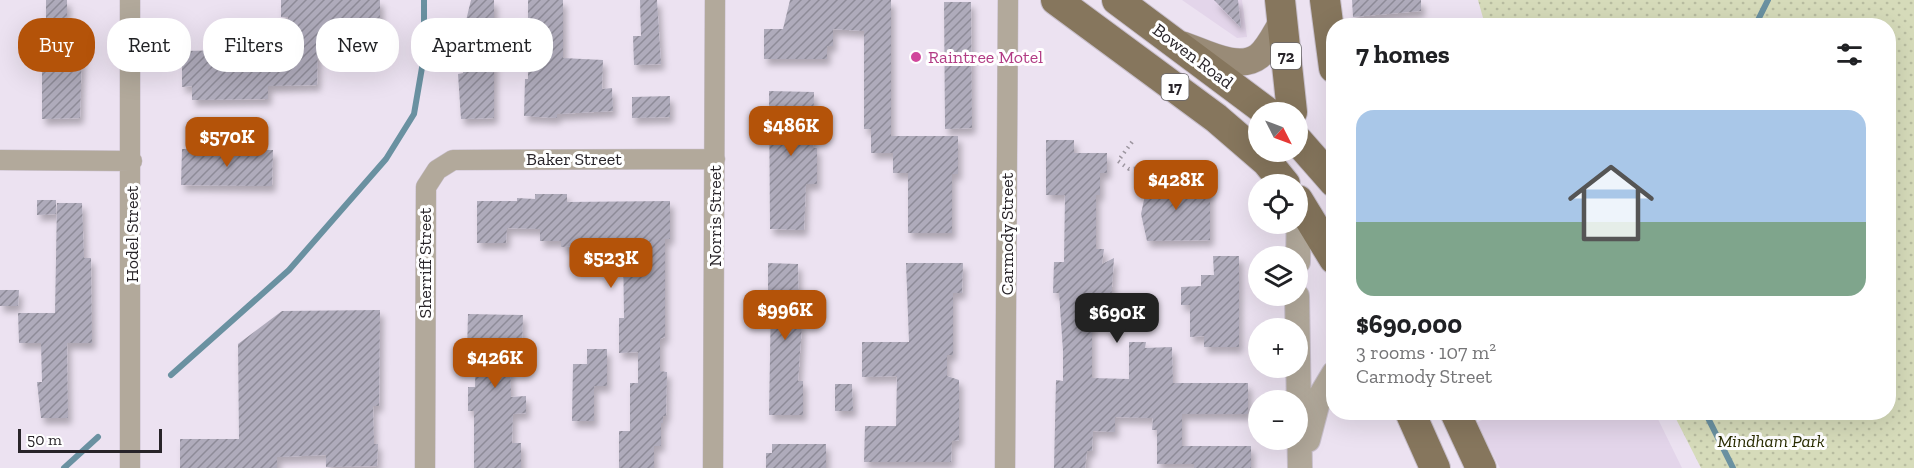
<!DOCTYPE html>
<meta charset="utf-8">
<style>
body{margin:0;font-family:"Zilla Slab",serif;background:#f2f2f2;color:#202124;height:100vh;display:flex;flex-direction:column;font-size:22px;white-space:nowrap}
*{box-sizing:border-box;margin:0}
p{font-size:20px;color:#757577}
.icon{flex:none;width:33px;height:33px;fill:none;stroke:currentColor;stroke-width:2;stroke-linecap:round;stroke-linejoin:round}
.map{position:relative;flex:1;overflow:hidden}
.details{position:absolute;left:1326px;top:18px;width:570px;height:402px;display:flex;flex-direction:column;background:#fff;border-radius:24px;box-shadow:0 6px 24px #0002}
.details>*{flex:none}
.banner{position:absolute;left:18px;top:18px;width:570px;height:54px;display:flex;gap:12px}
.needle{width:39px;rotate:132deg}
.tools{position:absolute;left:1248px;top:102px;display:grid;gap:12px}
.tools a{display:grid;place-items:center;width:60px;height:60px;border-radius:50%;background:#fff;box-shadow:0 6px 24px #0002;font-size:30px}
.scale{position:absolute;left:18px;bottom:15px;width:144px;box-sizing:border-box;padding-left:6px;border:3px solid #282429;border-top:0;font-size:16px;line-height:21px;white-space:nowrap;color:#282429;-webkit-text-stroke:4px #fff;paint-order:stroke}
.price{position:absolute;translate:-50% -51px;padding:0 14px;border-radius:12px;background:#b45309;color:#fff;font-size:20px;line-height:39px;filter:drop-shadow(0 2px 3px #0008)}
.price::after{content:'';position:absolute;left:50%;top:36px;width:18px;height:14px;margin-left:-9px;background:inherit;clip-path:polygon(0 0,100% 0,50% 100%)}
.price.current{background:#222;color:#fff}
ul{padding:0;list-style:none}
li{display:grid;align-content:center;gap:12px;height:318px;padding:0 30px}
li+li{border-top:2px solid #e0e0e0}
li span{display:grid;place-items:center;height:186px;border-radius:18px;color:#555}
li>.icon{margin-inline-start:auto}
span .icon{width:108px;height:108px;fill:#fffc;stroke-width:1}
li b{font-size:26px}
h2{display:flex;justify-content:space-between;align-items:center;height:72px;padding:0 30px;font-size:26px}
.chip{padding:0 21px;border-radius:24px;background:#fff;box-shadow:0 6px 24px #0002;font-size:21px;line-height:54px}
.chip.current{background:#b45309;color:#fff}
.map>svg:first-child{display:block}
.built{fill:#e3d5ea}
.park{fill:url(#park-dots)}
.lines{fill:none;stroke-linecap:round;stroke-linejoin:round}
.stream{stroke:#6a91a1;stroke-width:6}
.building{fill:url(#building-hatch);filter:url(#shadow)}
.minor-casing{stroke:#c9c0cd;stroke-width:21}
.tertiary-casing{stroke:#c9c0cd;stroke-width:26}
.secondary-casing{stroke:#c9c0cd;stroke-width:28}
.primary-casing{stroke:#c9c0cd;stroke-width:32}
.path{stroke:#9c959f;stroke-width:4;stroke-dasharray:1.5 4.5;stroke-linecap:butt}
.minor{stroke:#b2a99b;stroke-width:20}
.tertiary{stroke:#b2a99b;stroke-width:24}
.secondary{stroke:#998b77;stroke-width:27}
.primary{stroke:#86765d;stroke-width:30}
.hotel-dot{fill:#d1479c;stroke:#fff;stroke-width:2}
.labels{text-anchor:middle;stroke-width:6;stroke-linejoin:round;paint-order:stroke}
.shield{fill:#fff;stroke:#686669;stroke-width:1.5}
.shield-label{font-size:16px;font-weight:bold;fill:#282429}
.street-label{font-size:18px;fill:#282429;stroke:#fff}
.hotel-label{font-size:18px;fill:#b23c85;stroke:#fff;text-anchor:start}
.park-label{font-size:18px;font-style:italic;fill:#292c00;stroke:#fff}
</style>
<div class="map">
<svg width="1914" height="468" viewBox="0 0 1914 468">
<defs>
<pattern id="park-dots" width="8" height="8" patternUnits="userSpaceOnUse" patternTransform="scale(1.5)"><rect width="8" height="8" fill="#d6dbba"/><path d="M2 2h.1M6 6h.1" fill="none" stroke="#b8bca0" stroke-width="1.8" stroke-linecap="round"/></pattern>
<pattern id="building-hatch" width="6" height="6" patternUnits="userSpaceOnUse" patternTransform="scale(1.5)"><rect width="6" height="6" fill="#afabbb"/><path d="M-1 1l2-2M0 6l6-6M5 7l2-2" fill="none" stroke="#8e8b98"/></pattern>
<filter id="shadow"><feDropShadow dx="3.5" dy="6" stdDeviation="3" flood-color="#0004"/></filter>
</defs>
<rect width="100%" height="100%" fill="#ece2f1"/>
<path class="built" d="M 1182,0 L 1242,0 L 1247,37 L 1237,38 Z
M 1496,413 L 1655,413 L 1682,468 L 1500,468 L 1476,423 Z"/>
<path class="park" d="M 1478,0 L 1914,0 L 1914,468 L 1701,468 L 1673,413 L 1888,412 L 1888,26 L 1485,25 Z"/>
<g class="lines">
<path class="stream" d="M 1755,26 L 1768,0
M 171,375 L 289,270 L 386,159 L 414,114 L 424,56 L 424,0
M 1705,412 L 1733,468
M 64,468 L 98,437"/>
</g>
<path class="building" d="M 46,0 L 67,0 L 67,37 L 70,36 L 70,49 L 82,50 L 80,118 L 42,119 L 42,41 L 46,41 Z
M 281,0 L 380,0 L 380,45 L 318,46 L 317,85 L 268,86 L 268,99 L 192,100 L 192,86 L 182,87 L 182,51 L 288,49 L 288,17 L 281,17 Z
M 471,0 L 494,0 L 494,118 L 461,119 L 458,74 L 463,73 L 462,37 Z
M 528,0 L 563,0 L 563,58 L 603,60 L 602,89 L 612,88 L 613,111 L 557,114 L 557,118 L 524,116 L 525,79 L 528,79 Z
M 640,0 L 657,0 L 661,64 L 634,65 L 633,36 L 641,36 Z
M 790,0 L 891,0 L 891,136 L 958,136 L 958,174 L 952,174 L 952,233 L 908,233 L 908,173 L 893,173 L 893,153 L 871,153 L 871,129 L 864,129 L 864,31 L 833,29 L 833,46 L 827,46 L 827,59 L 764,59 L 764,29 L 783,29 Z
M 1214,0 L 1238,0 L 1241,28 Z
M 1352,0 L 1421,0 L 1421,11 L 1353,17 Z
M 944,2 L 971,2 L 972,128 L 945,129 Z
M 769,91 L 814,92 L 813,148 L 817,148 L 817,184 L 806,184 L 804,230 L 770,229 Z
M 670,96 L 670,117 L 632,118 L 632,97 Z
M 1046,140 L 1074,140 L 1074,153 L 1107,153 L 1107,173 L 1100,173 L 1100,195 L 1096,195 L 1096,249 L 1104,249 L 1102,264 L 1114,258 L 1111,302 L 1092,302 L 1092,378 L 1129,379 L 1129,342 L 1146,342 L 1145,348 L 1172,347 L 1173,383 L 1248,383 L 1248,414 L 1182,414 L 1182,446 L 1251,446 L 1251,468 L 1194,468 L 1194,464 L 1157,464 L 1157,430 L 1152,430 L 1153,418 L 1115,417 L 1115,432 L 1093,431 L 1092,451 L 1087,451 L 1085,468 L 1054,468 L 1056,380 L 1063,381 L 1063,351 L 1059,293 L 1053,293 L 1054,262 L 1064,262 L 1065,195 L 1046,195 Z
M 182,149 L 273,150 L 272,186 L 181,185 Z
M 1172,172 L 1171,187 L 1210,187 L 1210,240 L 1147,241 L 1141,214 L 1145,195 L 1149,195 L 1149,173 Z
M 535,194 L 567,194 L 567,202 L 670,201 L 670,239 L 665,239 L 665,337 L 660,339 L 660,371 L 667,372 L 666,416 L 663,416 L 663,423 L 661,423 L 661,446 L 654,446 L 654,468 L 619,468 L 619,431 L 630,431 L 630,383 L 638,383 L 638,352 L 619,353 L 619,318 L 624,318 L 623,244 L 618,244 L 618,238 L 583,238 L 583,246 L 561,247 L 561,241 L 540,241 L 540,229 L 507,228 L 506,243 L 477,243 L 477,201 L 517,201 L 517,198 L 535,199 Z
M 37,200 L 56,200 L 56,214 L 37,215 Z
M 57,203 L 82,203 L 84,258 L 91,258 L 92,343 L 67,343 L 68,418 L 41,418 L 37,382 L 42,382 L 41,343 L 19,343 L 18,313 L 55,313 Z
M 1213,256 L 1239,256 L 1239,347 L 1204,347 L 1204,336 L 1190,337 L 1190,305 L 1181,305 L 1181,287 L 1201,286 L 1201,275 L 1214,275 Z
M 768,263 L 798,264 L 799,325 L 802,325 L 798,381 L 803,381 L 803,415 L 769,415 L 771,298 L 768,298 Z
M 906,263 L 963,263 L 962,293 L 953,293 L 953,355 L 947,355 L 947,376 L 959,380 L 959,440 L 952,441 L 951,462 L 864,462 L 865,426 L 896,426 L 897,376 L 862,377 L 862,342 L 909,342 Z
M 0,290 L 19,290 L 18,306 L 0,306 Z
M 380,310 L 379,406 L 373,406 L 374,444 L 378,444 L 377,466 L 326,467 L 326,455 L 277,457 L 277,468 L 180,468 L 180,439 L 239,439 L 238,344 L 282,311 Z
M 468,314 L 523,315 L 522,353 L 510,353 L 511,397 L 526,396 L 526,413 L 513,414 L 512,443 L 521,443 L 521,468 L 474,468 L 474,411 L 468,411 L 468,387 L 475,387 L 476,352 L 467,352 Z
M 587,349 L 607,349 L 607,386 L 594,386 L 594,421 L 572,421 L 573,364 L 587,364 Z
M 835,384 L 852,384 L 853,411 L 835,411 Z
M 772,444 L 826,444 L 826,468 L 766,468 L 766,453 L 772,453 Z"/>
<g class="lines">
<g class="minor-casing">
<path id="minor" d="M 0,160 L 132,161
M 130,468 L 130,0
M 425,468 L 426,187 L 437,170 L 453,160 L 715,159
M 713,468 L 715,0
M 1005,468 L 1008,0"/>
</g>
<g class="tertiary-casing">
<path id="tertiary" d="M 1298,262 L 1299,202
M 1297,296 L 1300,468
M 1308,440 L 1319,398 L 1334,373"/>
</g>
<g class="secondary-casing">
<path id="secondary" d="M 1183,45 C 1204,52 1239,72 1259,56 C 1269,48 1276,32 1283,21"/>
</g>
<g class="primary-casing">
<path id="primary" d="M 1056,0 L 1216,118 L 1267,162 L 1285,184
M 1117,0 L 1267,112
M 1280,0 L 1292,112
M 1325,0 L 1334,68
M 1298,141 L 1334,182
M 1298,200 L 1334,259
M 1410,412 L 1435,468
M 1455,412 L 1481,468"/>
</g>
<path class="path" d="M 1132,142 L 1118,161 L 1129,169 L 1159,167 L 1160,173"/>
<use href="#minor" class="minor"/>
<use href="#tertiary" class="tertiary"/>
<use href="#secondary" class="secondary"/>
<use href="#primary" class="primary"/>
</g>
<circle class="hotel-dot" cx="916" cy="57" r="6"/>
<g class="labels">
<g class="shield">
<rect x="1271" y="43" width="30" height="26" rx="4.5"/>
<rect x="1161.5" y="74" width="27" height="26" rx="4.5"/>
</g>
<g class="shield-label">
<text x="1286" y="62">72</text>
<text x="1175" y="93">17</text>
</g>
<g class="street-label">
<text transform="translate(1193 56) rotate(37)" y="6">Bowen Road</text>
<text x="574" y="165">Baker Street</text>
<text transform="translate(715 216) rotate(-90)" y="6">Norris Street</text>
<text transform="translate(132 234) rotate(-90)" y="6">Hodel Street</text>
<text transform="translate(1007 234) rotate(-90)" y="6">Carmody Street</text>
<text transform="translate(425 263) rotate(-90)" y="6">Sherriff Street</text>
</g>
<g class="hotel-label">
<text x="928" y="63">Raintree Motel</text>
</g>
<g class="park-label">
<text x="1771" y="447">Mindham Park</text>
</g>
</g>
</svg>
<div class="tools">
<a><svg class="needle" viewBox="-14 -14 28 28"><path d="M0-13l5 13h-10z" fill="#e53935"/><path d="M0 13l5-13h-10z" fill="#757577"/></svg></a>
<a><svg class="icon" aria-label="locate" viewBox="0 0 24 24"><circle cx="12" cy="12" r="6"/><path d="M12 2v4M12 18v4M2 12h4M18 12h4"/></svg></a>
<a><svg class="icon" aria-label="layers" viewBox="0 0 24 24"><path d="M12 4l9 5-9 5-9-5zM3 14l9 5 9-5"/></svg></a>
<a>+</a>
<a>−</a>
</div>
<div class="scale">50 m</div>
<b class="price" style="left:791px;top:157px">$486K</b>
<b class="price" style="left:227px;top:168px">$570K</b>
<b class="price" style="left:1176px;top:211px">$428K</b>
<b class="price" style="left:611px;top:289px">$523K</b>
<b class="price" style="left:785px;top:341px">$996K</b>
<b class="price current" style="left:1117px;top:344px">$690K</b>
<b class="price" style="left:495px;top:389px">$426K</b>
<div class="banner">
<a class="chip current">Buy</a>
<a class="chip">Rent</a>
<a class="chip">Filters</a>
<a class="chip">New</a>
<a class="chip">Apartment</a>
</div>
<section class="details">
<h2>7 homes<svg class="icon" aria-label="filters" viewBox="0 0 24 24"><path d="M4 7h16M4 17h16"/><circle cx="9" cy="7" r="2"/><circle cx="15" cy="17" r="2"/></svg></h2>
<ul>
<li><span style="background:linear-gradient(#a9c7e8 60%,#7fa58c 0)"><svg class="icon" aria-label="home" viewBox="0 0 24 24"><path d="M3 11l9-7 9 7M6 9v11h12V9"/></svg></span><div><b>$690,000</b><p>3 rooms · 107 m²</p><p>Carmody Street</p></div></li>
</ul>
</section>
</div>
